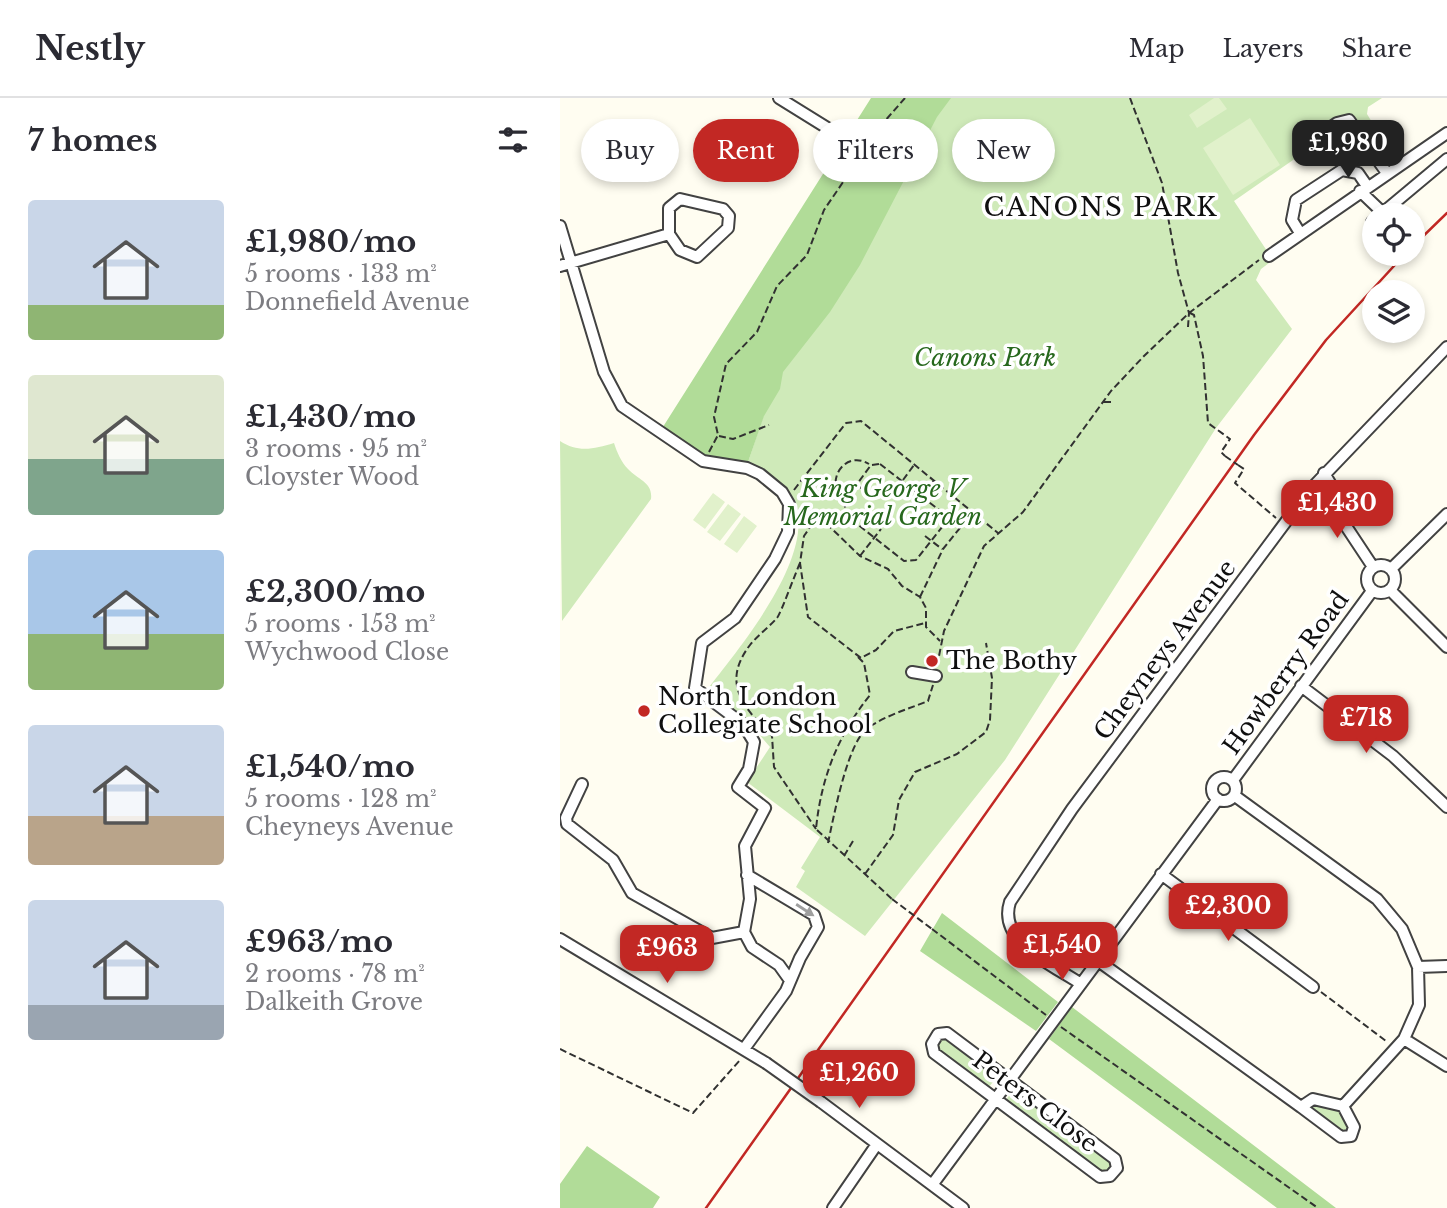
<!DOCTYPE html>
<meta charset="utf-8">
<style>
body{margin:0;font-family:"Libre Baskerville",serif;background:#f2f2f3;color:#2b2b33;height:100vh;display:flex;flex-direction:column;font-size:26px;white-space:nowrap}
*{box-sizing:border-box;margin:0}
p{font-size:23px;color:#7c7c81}
.icon{flex:none;width:38px;height:38px;fill:none;stroke:currentColor;stroke-width:2;stroke-linecap:round;stroke-linejoin:round}
.map{position:relative;flex:1;overflow:hidden}
.drawer{display:flex;flex-direction:column;background:#fff;width:560px}
.drawer>*{flex:none}
.guide{position:absolute;left:21px;top:21px;width:665px;height:63px;display:flex;gap:14px}
.buttons{position:absolute;left:802px;top:105px;display:grid;gap:14px}
.buttons a{display:grid;place-items:center;width:63px;height:63px;border-radius:50%;background:#fff;box-shadow:0 4px 10px #0003;font-size:35px}
.price{position:absolute;translate:-50% -60px;padding:0 16px;border-radius:14px;background:#c22824;color:#fff;font-size:23px;line-height:46px;filter:drop-shadow(0 2px 4px #0008)}
.price::after{content:'';position:absolute;left:50%;top:42px;width:21px;height:16px;margin-left:-10px;background:inherit;clip-path:polygon(0 0,100% 0,50% 100%)}
.price.on{background:#222;color:#fff}
ul{padding:0;list-style:none}
li{display:flex;align-items:center;gap:21px;height:175px;padding:0 28px}
li span{display:grid;place-items:center;flex:none;width:196px;height:140px;border-radius:7px;color:#555}
li>.icon{margin-inline-start:auto}
span .icon{width:84px;height:84px;fill:#fffc;stroke-width:1}
li b{font-size:30px}
h2{display:flex;justify-content:space-between;align-items:center;height:84px;padding:0 28px;font-size:30px}
.tag{padding:0 24px;border-radius:32px;background:#fff;box-shadow:0 4px 10px #0003;font-size:24px;line-height:63px}
.tag.on{background:#c22824;color:#fff}
header{display:flex;align-items:center;gap:42px;box-sizing:border-box;height:98px;padding:0 35px;background:#fff;border-bottom:2px solid #e1e1e2}
header strong{font-size:33px}
nav{display:flex;gap:38px;margin-inline-start:auto;font-size:24px}
main{display:flex;flex:1;min-height:0}
.map>svg:first-child{display:block}
.green{fill:#cfeab9}
.forest{fill:#b1dc98}
.pitch{fill:#e1f1cb}
.lines{fill:none;stroke-linecap:round;stroke-linejoin:round}
.minor-casing{stroke:#424242;stroke-width:14}
.path{stroke:#313131;stroke-width:2;stroke-dasharray:7 3.5;stroke-linecap:butt}
.minor{stroke:#fff;stroke-width:10}
.rail{stroke:#c22824;stroke-width:2.5}
.minor-bridge-casing{stroke:#424242;stroke-width:14;stroke-linecap:butt}
.path-bridge{stroke:#313131;stroke-width:2;stroke-dasharray:7 3.5;stroke-linecap:butt}
.minor-bridge{stroke:#fff;stroke-width:10}
.oneway{fill:#9f9f9f}
.poi-dot{fill:#c22824;stroke:#fff;stroke-width:2.5}
.labels{text-anchor:middle;stroke-width:7;stroke-linejoin:round;paint-order:stroke}
.park-label{font-size:24px;font-style:italic;fill:#27681d;stroke:#fff}
.street-label{font-size:24px;fill:#0f0f0f;stroke:#fff}
.poi-label{font-size:24px;fill:#0f0f0f;stroke:#fff;text-anchor:start}
.neighbourhood-label{font-size:26px;letter-spacing:2px;fill:#0f0f0f;stroke:#fff}
</style>
<header>
<strong>Nestly</strong>
<nav><a>Map</a><a>Layers</a><a>Share</a></nav>
</header>
<main>
<section class="drawer">
<h2>7 homes<svg class="icon" aria-label="filters" viewBox="0 0 24 24"><path d="M4 7h16M4 17h16"/><circle cx="9" cy="7" r="2"/><circle cx="15" cy="17" r="2"/></svg></h2>
<ul>
<li><span style="background:linear-gradient(#c9d6e8 75%,#8fb573 0)"><svg class="icon" aria-label="home" viewBox="0 0 24 24"><path d="M3 11l9-7 9 7M6 9v11h12V9"/></svg></span><div><b>£1,980/mo</b><p>5 rooms · 133 m²</p><p>Donnefield Avenue</p></div></li>
<li><span style="background:linear-gradient(#dfe7d0 60%,#7fa58c 0)"><svg class="icon" aria-label="home" viewBox="0 0 24 24"><path d="M3 11l9-7 9 7M6 9v11h12V9"/></svg></span><div><b>£1,430/mo</b><p>3 rooms · 95 m²</p><p>Cloyster Wood</p></div></li>
<li><span style="background:linear-gradient(#a9c7e8 60%,#8fb573 0)"><svg class="icon" aria-label="home" viewBox="0 0 24 24"><path d="M3 11l9-7 9 7M6 9v11h12V9"/></svg></span><div><b>£2,300/mo</b><p>5 rooms · 153 m²</p><p>Wychwood Close</p></div></li>
<li><span style="background:linear-gradient(#c9d6e8 65%,#b9a48a 0)"><svg class="icon" aria-label="home" viewBox="0 0 24 24"><path d="M3 11l9-7 9 7M6 9v11h12V9"/></svg></span><div><b>£1,540/mo</b><p>5 rooms · 128 m²</p><p>Cheyneys Avenue</p></div></li>
<li><span style="background:linear-gradient(#c9d6e8 75%,#9aa5b1 0)"><svg class="icon" aria-label="home" viewBox="0 0 24 24"><path d="M3 11l9-7 9 7M6 9v11h12V9"/></svg></span><div><b>£963/mo</b><p>2 rooms · 78 m²</p><p>Dalkeith Grove</p></div></li>
</ul>
</section>
<div class="map">
<svg width="887" height="1110" viewBox="0 0 887 1110">
<rect width="100%" height="100%" fill="#fffdf1"/>
<path class="green" d="M 315,0 L 822,0 L 808,9 L 807,16 L 835,62 L 819,73 L 788,29 L 782,28 L 674,103 L 713,162 L 701,171 L 696,182 L 732,231 L 656,330 L 445,662 L 305,838 L 236,789 L 245,773 L 241,770 L 260,739 L 187,684 L 210,649 L 192,628 L 143,597 C 175,555 259,458 234,402 L 187,367 L 306,14 Z
M 0,343 C 18,355 34,351 54,345 C 57,354 61,364 68,371 C 78,382 93,384 91,401 L 2,523 Z
M 383,938 L 437,979 L 428,990 L 375,951 Z
M 455,990 L 553,1066 L 543,1077 L 445,1003 Z
M 754,1005 L 780,1011 L 789,1029 L 783,1035 L 752,1010 Z"/>
<path class="forest" d="M 311,0 L 391,0 L 377,19 L 300,167 L 270,214 L 223,274 L 220,291 L 204,318 L 187,367 L 152,362 L 101,332 Z
M 382,815 L 498,904 L 476,933 L 360,853 Z
M 512,909 L 776,1110 L 717,1110 L 489,941 Z
M 27,1048 L 100,1099 L 93,1110 L 0,1110 L 0,1086 Z"/>
<path class="pitch" d="M 654,0 L 659,0 L 667,11 L 637,30 L 629,17 Z
M 690,20 L 720,67 L 673,97 L 643,50 Z
M 153,395 L 165,404 L 145,431 L 133,422 Z
M 168,406 L 181,416 L 160,443 L 147,434 Z
M 184,418 L 197,428 L 177,455 L 164,446 Z"/>
<g class="lines">
<g class="minor-casing">
<path id="minor" d="M 219,0 L 277,36
M 741,50 L 777,25 L 789,22 L 827,75
M 800,93 L 823,115
M 820,117 L 887,61
M 812,124 L 814,123
M 0,128 L 44,274 L 62,308 L 143,363 L 187,370 L 200,376 L 222,394 L 229,406 L 228,434 L 215,461 L 175,520 L 142,545 L 135,590 L 183,626 L 194,644 L 189,671 L 178,689 L 205,710 L 185,748 L 190,801 L 184,834 L 192,849 L 219,867 L 229,881
M 740,135 L 732,122 L 736,102 L 782,72 L 798,75 L 807,88
M 709,158 L 887,35
M 0,168 L 109,136 L 109,110 L 120,101 L 163,111 L 169,118 L 168,130 L 137,159 L 120,152 L 109,136
M 748,394 L 766,398 L 770,385 L 764,375
M 766,398 L 813,469
M807 481a14 14 0 1 1 28 0a14 14 0 1 1-28 0Z
M 831,471 L 887,416
M 830,492 L 887,549
M 352,574 L 376,578
M 741,588 L 833,658 L 887,709
M652 691a12 12 0 1 1 24 0a12 12 0 1 1-24 0Z
M 673,682 L 812,493
M 22,686 L 6,720 L 7,726 L 53,762 L 72,795 L 152,840 L 184,834
M 601,776 L 753,889
M 0,841 L 206,965
M 537,862 L 741,1009 L 753,1001 L 783,1008 L 844,941 L 859,907 L 858,869 L 842,831 L 817,801 L 675,698
M 858,869 L 887,868
M 521,886 C 493,867 437,844 450,804 L 512,711 L 748,394 L 887,249
M 387,935 L 555,1061 L 557,1070 L 550,1078 L 540,1079 L 374,955 L 372,946 L 378,936 Z
M 844,941 L 887,968
M 184,951 L 226,893 L 240,860 L 258,829 L 254,817 L 187,777
M 261,1004 L 403,1110
M 741,1009 L 781,1039 L 791,1038 L 794,1029 L 783,1008
M 372,1087 L 658,701
M 273,1110 L 317,1046"/>
</g>
<path class="path" d="M 570,0 L 602,85 L 618,175 L 629,215 L 628,229
M 630,215 L 634,217 L 643,258 L 648,325 L 670,341 L 661,354 L 665,358
M 544,304 L 553,304
M 159,338 L 173,341 L 209,327
M 149,354 L 158,337 L 154,319 L 166,266 L 197,234 L 217,188 L 247,157 L 264,112 L 324,24 L 345,0
M 320,366 L 383,415 L 386,424 L 356,462 L 344,463 L 287,418 L 284,404 L 311,367 Z
M 678,367 L 684,371 L 675,385 L 716,420
M 343,382 L 354,367
M 297,387 L 304,392
M 234,392 L 286,325 L 301,323 L 438,435
M 364,398 L 374,382
M 346,400 L 352,392
M 284,403 C 263,384 285,351 309,366
M 238,413 L 253,425 L 270,429 L 300,458 L 328,471 L 342,488 L 360,499 L 366,510 L 366,529 L 380,543
M 253,425 L 244,438 L 240,465 L 248,519 L 301,560 L 316,552 L 334,533 L 365,525
M 365,438 L 382,451
M 300,458 L 321,431
M 240,465 C 235,476 221,515 217,520 C 209,529 198,537 190,547 C 161,585 183,609 212,638 L 214,669 L 256,731
M 360,499 L 383,451 L 412,415
M 298,559 L 304,565 L 310,597 C 278,637 261,680 256,731 L 332,801
M 377,568 L 384,533 L 424,448 L 463,414 L 551,293 L 584,258 L 629,215 L 699,162
M 268,745 C 274,717 285,660 301,637 C 311,622 351,610 368,603 L 373,587
M 284,758 L 293,743
M 305,776 L 333,737 L 339,702 L 355,674 L 397,656 L 426,634 L 430,622 L 432,580 L 426,545
M 372,831 L 486,917
M 761,894 L 826,943
M 501,929 L 758,1110
M 0,951 L 133,1015 L 180,962"/>
<use href="#minor" class="minor"/>
<path class="rail" d="M 852,149 L 887,115
M 146,1110 L 694,337 L 766,242 L 845,156"/>
<g class="minor-bridge-casing">
<path id="minor-bridge" d="M 206,965 L 261,1004"/>
</g>
<path class="path-bridge" d="M 665,358 L 678,367
M 332,801 L 372,831"/>
<use href="#minor-bridge" class="minor-bridge"/>
</g>
<defs><path id="oneway-solid" d="M-6-.8H1V-3.2L6.5 0L1 3.2V.8H-6Z" transform="scale(1.75)"/></defs>
<use class="oneway" href="#oneway-solid" transform="translate(245 812) rotate(33)"/>
<g class="poi-dot">
<circle cx="372" cy="563" r="7"/>
<circle cx="84" cy="613" r="7"/>
</g>
<g class="labels">
<g class="park-label">
<text x="425" y="268">Canons Park</text>
<text x="323" y="399">King George V<tspan x="323" dy="28">Memorial Garden</tspan></text>
</g>
<g class="street-label">
<text transform="translate(605 552) rotate(-53)" y="8">Cheyneys Avenue</text>
<text transform="translate(726 575) rotate(-54)" y="8">Howberry Road</text>
<text transform="translate(475 1004) rotate(37)" y="8">Peters Close</text>
</g>
<g class="poi-label">
<text x="386" y="571">The Bothy</text>
<text x="98" y="607">North London<tspan x="98" dy="28">Collegiate School</tspan></text>
</g>
<g class="neighbourhood-label">
<text x="541" y="118">CANONS PARK</text>
</g>
</g>
</svg>
<div class="buttons">
<a><svg class="icon" aria-label="locate" viewBox="0 0 24 24"><circle cx="12" cy="12" r="6"/><path d="M12 2v4M12 18v4M2 12h4M18 12h4"/></svg></a>
<a><svg class="icon" aria-label="layers" viewBox="0 0 24 24"><path d="M12 4l9 5-9 5-9-5zM3 14l9 5 9-5"/></svg></a>
</div>
<b class="price on" style="left:788px;top:82px">£1,980</b>
<b class="price" style="left:777px;top:442px">£1,430</b>
<b class="price" style="left:806px;top:657px">£718</b>
<b class="price" style="left:668px;top:845px">£2,300</b>
<b class="price" style="left:502px;top:884px">£1,540</b>
<b class="price" style="left:107px;top:887px">£963</b>
<b class="price" style="left:299px;top:1012px">£1,260</b>
<div class="guide">
<a class="tag">Buy</a>
<a class="tag on">Rent</a>
<a class="tag">Filters</a>
<a class="tag">New</a>
</div>
</div>
</main>
